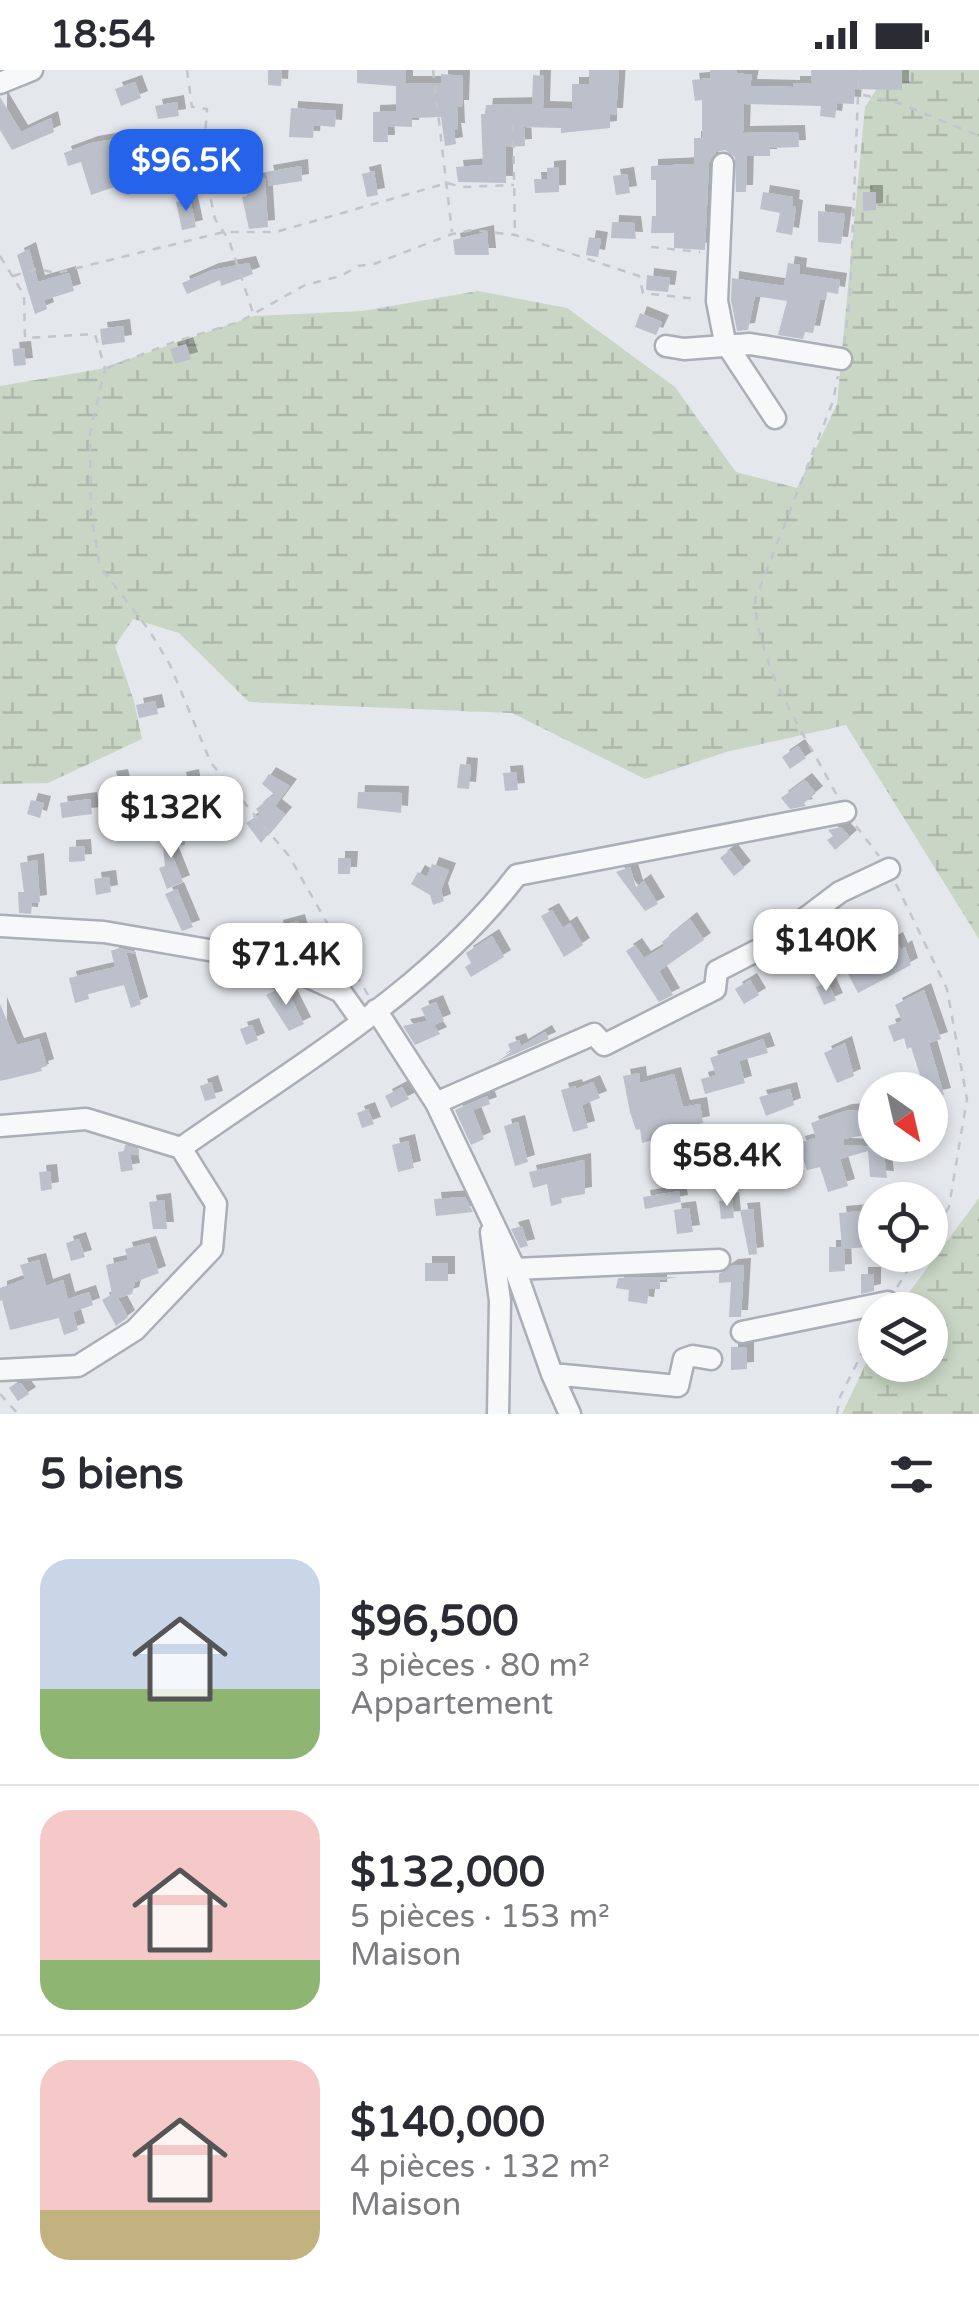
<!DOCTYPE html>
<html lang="fr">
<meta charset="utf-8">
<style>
body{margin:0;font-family:"Varela Round",sans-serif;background:#f7f7f7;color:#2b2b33;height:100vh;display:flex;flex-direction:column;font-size:38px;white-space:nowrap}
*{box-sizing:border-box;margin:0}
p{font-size:32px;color:#7c7c81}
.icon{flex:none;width:55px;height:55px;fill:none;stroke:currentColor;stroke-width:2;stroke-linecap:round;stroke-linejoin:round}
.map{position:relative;height:1344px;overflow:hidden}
.side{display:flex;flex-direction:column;background:#fff;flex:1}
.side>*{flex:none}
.needle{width:65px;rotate:146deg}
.tools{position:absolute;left:858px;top:1002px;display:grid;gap:20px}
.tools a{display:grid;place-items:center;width:90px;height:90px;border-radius:50%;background:#fff;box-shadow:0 5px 15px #0003;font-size:50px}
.price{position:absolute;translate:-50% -85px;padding:0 22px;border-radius:20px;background:#fff;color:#222;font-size:32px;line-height:65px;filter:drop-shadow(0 2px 5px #0008)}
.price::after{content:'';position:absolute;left:50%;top:60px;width:30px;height:22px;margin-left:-15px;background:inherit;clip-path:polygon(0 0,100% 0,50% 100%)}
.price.on{background:#2563eb;color:#fff}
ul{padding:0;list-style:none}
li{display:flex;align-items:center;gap:30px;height:250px;padding:0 40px}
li+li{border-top:2px solid #e1e1e2}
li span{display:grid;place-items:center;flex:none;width:280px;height:200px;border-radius:30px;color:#555}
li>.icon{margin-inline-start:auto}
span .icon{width:120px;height:120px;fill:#fffc;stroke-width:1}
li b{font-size:42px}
h2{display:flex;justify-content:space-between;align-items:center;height:120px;padding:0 40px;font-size:42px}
.status{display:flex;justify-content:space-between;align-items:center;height:70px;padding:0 50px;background:#fff;direction:ltr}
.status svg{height:28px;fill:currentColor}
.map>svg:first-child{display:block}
.wetland{fill:url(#wetland-marsh)}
.building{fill:#bbc0ca;filter:url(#shadow)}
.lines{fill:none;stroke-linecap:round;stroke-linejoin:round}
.minor-casing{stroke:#a9aeb7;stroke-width:25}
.path{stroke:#c2c5cb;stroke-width:2.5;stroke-dasharray:8 8;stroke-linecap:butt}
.minor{stroke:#f7f8fa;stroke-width:20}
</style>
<div class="status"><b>18:54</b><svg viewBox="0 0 49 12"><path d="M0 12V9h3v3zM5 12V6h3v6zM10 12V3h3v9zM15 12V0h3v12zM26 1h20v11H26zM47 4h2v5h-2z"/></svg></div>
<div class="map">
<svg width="979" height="1344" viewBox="0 0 979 1344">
<defs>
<pattern id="wetland-marsh" width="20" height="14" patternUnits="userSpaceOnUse" patternTransform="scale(2.5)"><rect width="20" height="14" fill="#c9d6c5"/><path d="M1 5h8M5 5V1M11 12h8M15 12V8" fill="none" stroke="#adb8ab"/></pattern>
<filter id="shadow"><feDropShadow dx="7" dy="-7" stdDeviation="0" flood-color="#0004"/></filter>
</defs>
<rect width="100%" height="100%" fill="#e4e7ec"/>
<path class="wetland" d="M 889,0 L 979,0 L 979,869 L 846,655 L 726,682 L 645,709 L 512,643 L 249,632 L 179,563 L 133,549 L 115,576 L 134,631 L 142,669 L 48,713 L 0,714 L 0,316 L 100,299 L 254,246 L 362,241 L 478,221 L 567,238 L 675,317 L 736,402 L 797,418 L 837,334 L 865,37 Z
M 979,1128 L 979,1344 L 842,1344 L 875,1274 L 875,1295 L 930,1295 L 930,1240 L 896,1240 Z"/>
<path class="building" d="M 268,0 L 282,0 L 281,16 L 268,15 Z
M 357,0 L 406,0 L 406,13 L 441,13 L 441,4 L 463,6 L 462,37 L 457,37 L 458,60 L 454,60 L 456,74 L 445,76 L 441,47 L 412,48 L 412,57 L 387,56 L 388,72 L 373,72 L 373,42 L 396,41 L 396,16 L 357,13 Z
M 589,0 L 619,0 L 616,45 L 610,45 L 610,58 L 561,63 L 561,58 L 524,57 L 525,76 L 506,77 L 506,113 L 458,112 L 456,97 L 483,95 L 481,44 L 485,44 L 486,35 L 532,34 L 533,5 L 544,6 L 543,38 L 572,39 L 572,14 L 589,14 Z
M 710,0 L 736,0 L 737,3 L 752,5 L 750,16 L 793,17 L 793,13 L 812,13 L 811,0 L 902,0 L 902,20 L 855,19 L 854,34 L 837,33 L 835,48 L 820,46 L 821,36 L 744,34 L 743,63 L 798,62 L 799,77 L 770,78 L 770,86 L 747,86 L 746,122 L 736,122 L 735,87 L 725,80 L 716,82 L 709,93 L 705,180 L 674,178 L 674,163 L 651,163 L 652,146 L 656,146 L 656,110 L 651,110 L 651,96 L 694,94 L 694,68 L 702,68 L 702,30 L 695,31 L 692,10 L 711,8 Z
M 135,12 L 141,28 L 121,36 L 115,19 Z
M 0,27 L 21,62 L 51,48 L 54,62 L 12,80 L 0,60 Z
M 177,32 L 179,46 L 158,49 L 155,36 Z
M 291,38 L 336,41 L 335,57 L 314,55 L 313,68 L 289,67 Z
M 132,66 L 139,101 L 149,98 L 155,118 L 127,125 L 123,114 L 91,125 L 81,92 L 68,96 L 64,83 L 91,73 Z
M 301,96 L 302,111 L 269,116 L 266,102 Z
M 559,97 L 559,122 L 535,123 L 534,109 L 547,109 L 547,98 Z
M 374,101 L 378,125 L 367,127 L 362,104 Z
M 627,104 L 630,123 L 616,125 L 613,106 Z
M 265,108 L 268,157 L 249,159 L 242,127 L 247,126 L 245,112 Z
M 763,122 L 793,127 L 792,136 L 796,137 L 792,165 L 776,162 L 780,143 L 760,139 Z
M 863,122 L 876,122 L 876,140 L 863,141 Z
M 190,129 L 196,157 L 182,160 L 176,132 Z
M 818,141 L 845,144 L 841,174 L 818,172 Z
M 612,152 L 634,153 L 636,169 L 611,168 Z
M 487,162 L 489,185 L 455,185 L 453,170 Z
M 589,167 L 601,169 L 598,187 L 586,185 Z
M 29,179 L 38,212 L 69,203 L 74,221 L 44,230 L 47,239 L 35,244 L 17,185 Z
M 249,193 L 253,204 L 221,216 L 220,210 L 187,224 L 182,213 L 212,200 Z
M 788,193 L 800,195 L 799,204 L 840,210 L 838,224 L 827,222 L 826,230 L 820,229 L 813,263 L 805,262 L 803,269 L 778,265 L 787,231 L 755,226 L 748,260 L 737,261 L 731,230 L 732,208 L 784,216 Z
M 647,205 L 670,208 L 668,222 L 646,220 Z
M 640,243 L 662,252 L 656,265 L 635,257 Z
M 123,256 L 125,272 L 102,275 L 100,259 Z
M 186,274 L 191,289 L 175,294 L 170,279 Z
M 24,278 L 26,295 L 14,296 L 12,279 Z
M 155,631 L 158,644 L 139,648 L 136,635 Z
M 798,676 L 806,688 L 790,699 L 782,687 Z
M 460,694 L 471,695 L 469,719 L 457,718 Z
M 516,702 L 518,720 L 505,721 L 503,703 Z
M 269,704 L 290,716 L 275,736 L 285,744 L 261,773 L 246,753 L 260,744 L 256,739 L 274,724 L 262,714 Z
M 121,706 L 128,737 L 117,740 L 109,708 Z
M 192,706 L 195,723 L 183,726 L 179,709 Z
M 805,710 L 816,723 L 804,733 L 806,736 L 790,739 L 781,728 Z
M 358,722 L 402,723 L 401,743 L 357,738 Z
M 90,729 L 92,744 L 62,748 L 60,733 Z
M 31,730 L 44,733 L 40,748 L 27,744 Z
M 841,757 L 850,767 L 835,780 L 827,770 L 833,766 L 828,760 Z
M 184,764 L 185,775 L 169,777 L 183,812 L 167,819 L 159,798 L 165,796 L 162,766 Z
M 84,776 L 85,791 L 69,792 L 69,777 Z
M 730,780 L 744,798 L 734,806 L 720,788 Z
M 338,788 L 351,788 L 350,804 L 338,804 Z
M 37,790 L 40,832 L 32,833 L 31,844 L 19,843 L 18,822 L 24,822 L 20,793 Z
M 432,794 L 449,800 L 441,820 L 444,831 L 433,835 L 430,825 L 411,814 L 418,802 L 427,807 Z
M 630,797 L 636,817 L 644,811 L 658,834 L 645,841 L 616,802 Z
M 109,807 L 111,822 L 96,825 L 94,809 Z
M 177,819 L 193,857 L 182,861 L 165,824 Z
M 552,840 L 563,858 L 570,853 L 583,875 L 564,887 L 541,846 Z
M 836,847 L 843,858 L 830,866 L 824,855 Z
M 690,849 L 704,870 L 659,901 L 673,925 L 659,932 L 626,881 L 635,875 L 644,888 L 664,876 L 662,872 Z
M 298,851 L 309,892 L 316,895 L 291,884 L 293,880 L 281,880 L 276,857 Z
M 492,866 L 504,887 L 471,907 L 465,897 L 471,893 L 466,883 Z
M 896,869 L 901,880 L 905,877 L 911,895 L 858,923 L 847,902 L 864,893 L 861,888 Z
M 119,878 L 136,882 L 136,884 L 126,882 L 141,934 L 131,938 L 124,915 L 88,924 L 89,929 L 75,933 L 69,908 L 115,897 L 111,881 Z
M 750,910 L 759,925 L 744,934 L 735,919 Z
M 828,912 L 836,930 L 824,935 L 816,917 Z
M 285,916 L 304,954 L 289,961 L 266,925 Z
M 924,920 L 941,969 L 929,973 L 944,1025 L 930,1028 L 930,1020 L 894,1020 L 921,1008 L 911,977 L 907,979 L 904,968 L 894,972 L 888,956 L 902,951 L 895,935 Z
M 436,932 L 444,951 L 434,955 L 440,964 L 415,975 L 403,956 L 427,951 L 421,938 Z
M 0,934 L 17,975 L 39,969 L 47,996 L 41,998 L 42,1001 L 0,1011 Z
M 252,955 L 258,970 L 246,975 L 240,959 Z
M 545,962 L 549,969 L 498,991 L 511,982 L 508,974 L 519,970 L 521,976 Z
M 763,969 L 768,983 L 739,991 L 745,1013 L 705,1024 L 701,1009 L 716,1005 L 710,988 Z
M 845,973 L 854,1006 L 837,1013 L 824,983 Z
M 639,1003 L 640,1013 L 674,1004 L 683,1037 L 700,1034 L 703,1053 L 684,1057 L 690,1082 L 678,1085 L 673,1065 L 642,1073 L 640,1059 L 636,1060 L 630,1042 L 623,1006 Z
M 211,1012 L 216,1028 L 205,1031 L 200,1016 Z
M 593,1012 L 600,1028 L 582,1035 L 588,1058 L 573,1062 L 561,1020 L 575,1016 L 576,1019 Z
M 402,1017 L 409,1029 L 391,1038 L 385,1026 Z
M 790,1019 L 794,1035 L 766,1046 L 759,1027 Z
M 487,1026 L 490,1034 L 473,1040 L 484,1069 L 471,1075 L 455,1040 Z
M 368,1039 L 374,1054 L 362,1058 L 357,1043 Z
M 874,1039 L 875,1063 L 844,1069 L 844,1075 L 883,1077 L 887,1108 L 870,1107 L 868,1081 L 840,1089 L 848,1116 L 828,1122 L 820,1097 L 807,1100 L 798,1073 L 816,1068 L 811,1053 L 845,1041 Z
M 518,1052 L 528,1092 L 515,1096 L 504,1056 Z
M 748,1069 L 755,1089 L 732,1098 L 725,1077 Z
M 408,1071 L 414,1098 L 398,1102 L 392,1075 Z
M 125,1075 L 139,1079 L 139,1085 L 130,1085 L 133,1100 L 121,1102 L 118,1082 L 124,1081 Z
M 777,1079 L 784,1092 L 767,1100 L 761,1087 Z
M 689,1089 L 694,1108 L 680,1112 L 675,1094 Z
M 584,1090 L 585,1124 L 561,1128 L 562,1133 L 551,1136 L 547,1114 L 533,1118 L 529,1102 Z
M 50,1101 L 52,1119 L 41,1121 L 39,1102 Z
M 679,1121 L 681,1132 L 645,1139 L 643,1127 Z
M 465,1127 L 473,1142 L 436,1146 L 434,1129 Z
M 732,1129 L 734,1148 L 721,1149 L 719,1131 Z
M 164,1130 L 167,1159 L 153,1159 L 149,1132 Z
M 862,1135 L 875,1140 L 866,1177 L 844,1179 L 845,1201 L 829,1202 L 829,1177 L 842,1177 L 839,1143 L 862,1141 Z
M 689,1138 L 693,1162 L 677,1164 L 674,1140 Z
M 753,1139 L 757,1184 L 749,1185 L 740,1140 Z
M 522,1156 L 528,1176 L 520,1178 L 511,1159 Z
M 79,1169 L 85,1187 L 71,1191 L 66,1173 Z
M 149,1173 L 159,1203 L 135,1212 L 132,1224 L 118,1228 L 128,1247 L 116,1256 L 102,1230 L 112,1224 L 106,1195 L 128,1190 L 125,1179 Z
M 39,1190 L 46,1216 L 63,1210 L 68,1229 L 89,1222 L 93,1235 L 73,1242 L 78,1260 L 64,1265 L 59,1248 L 10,1260 L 2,1230 L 0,1231 L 0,1218 L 25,1209 L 20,1195 Z
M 425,1193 L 448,1193 L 448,1211 L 425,1211 Z
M 744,1195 L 741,1247 L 729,1247 L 731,1212 L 719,1213 L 719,1204 L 731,1196 Z
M 861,1204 L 874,1204 L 874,1221 L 861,1224 Z
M 678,1207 L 660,1210 L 660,1219 L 649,1219 L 647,1234 L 628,1231 L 629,1220 L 616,1218 L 618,1208 Z
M 731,1277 L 747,1277 L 747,1299 L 731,1300 Z
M 16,1313 L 21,1313 L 29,1324 L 18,1331 L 9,1318 Z"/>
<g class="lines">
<g class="minor-casing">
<path id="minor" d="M 0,13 L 32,0
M 723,94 L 717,231 L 725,272 L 775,348
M 666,276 L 684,279 L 750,274 L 841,289
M 0,856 L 104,862 L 273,891 L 341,922 L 361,950
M 376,940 L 436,1033 L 515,1199 L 552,1304 L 570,1344
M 436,1033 L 594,964 L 604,975 L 715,919 L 717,901 L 774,872 L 840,822 L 889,799
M 0,1056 L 86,1049 L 181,1078
M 491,1162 L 500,1231 L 498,1344
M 515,1199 L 719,1190
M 742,1262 L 888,1232
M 0,1300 L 78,1296 L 135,1260 L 212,1179 L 216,1134 L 181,1078 C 297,996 430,919 517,805 L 845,742
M 552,1304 L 678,1316 L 684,1289 L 693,1286 L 711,1289"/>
</g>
<path class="path" d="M 187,0 L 192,37 L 207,39 L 203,93 L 215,149 L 229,170 L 253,243
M 433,0 L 452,162
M 863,25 L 899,33 L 979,66
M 513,54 L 515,163
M 651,177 L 700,182
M 0,186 L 24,225 L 25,268 L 95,264 L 105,299 L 90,363 L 91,444 L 100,497 L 149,560 L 170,595 L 211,693 L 289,786 L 368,925
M 13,206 L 36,199 L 57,203 L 224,162 L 276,162 L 447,113 L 463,117 L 514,115
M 844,274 L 850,228 L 859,0
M 107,298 L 174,272 L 239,252 L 305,215 L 341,206 L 358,196 L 374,194 L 452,164 L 472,160 L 515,165 L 639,206 L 643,223 L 697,229
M 836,724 C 805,664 758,599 755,530 L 833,331 L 838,306
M 856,756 L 879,786
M 896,814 L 947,919 L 967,1029 L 949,1137 L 930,1167
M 897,1217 L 918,1185
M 0,1324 L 18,1344
M 837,1344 L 840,1327 L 875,1257"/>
<use href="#minor" class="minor"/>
</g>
</svg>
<div class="tools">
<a><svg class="needle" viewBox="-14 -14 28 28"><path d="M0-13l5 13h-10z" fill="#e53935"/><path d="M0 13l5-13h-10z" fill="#7c7c81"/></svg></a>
<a><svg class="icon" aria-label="locate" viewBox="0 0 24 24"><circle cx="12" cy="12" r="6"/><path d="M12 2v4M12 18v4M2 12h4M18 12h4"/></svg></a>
<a><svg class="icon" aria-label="layers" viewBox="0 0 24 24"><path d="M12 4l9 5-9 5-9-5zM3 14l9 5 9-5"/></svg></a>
</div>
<b class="price on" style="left:186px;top:144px">$96.5K</b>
<b class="price" style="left:171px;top:791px">$132K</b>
<b class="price" style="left:826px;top:924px">$140K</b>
<b class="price" style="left:286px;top:938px">$71.4K</b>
<b class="price" style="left:727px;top:1139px">$58.4K</b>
</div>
<section class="side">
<h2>5 biens<svg class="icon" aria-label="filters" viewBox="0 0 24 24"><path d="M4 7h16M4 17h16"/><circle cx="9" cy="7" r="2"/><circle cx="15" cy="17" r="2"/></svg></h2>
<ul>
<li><span style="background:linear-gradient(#c9d6e8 65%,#8fb573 0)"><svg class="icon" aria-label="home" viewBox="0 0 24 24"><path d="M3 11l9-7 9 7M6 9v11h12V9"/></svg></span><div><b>$96,500</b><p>3 pièces · 80 m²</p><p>Appartement</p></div></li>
<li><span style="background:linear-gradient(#f6c9c9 75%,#8fb573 0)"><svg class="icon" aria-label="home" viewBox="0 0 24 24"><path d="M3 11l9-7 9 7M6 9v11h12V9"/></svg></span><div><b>$132,000</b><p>5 pièces · 153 m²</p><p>Maison</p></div></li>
<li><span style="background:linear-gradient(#f6c9c9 75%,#c2b280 0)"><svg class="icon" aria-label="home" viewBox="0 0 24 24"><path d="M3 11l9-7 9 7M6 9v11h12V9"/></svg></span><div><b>$140,000</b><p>4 pièces · 132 m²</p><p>Maison</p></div></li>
</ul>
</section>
